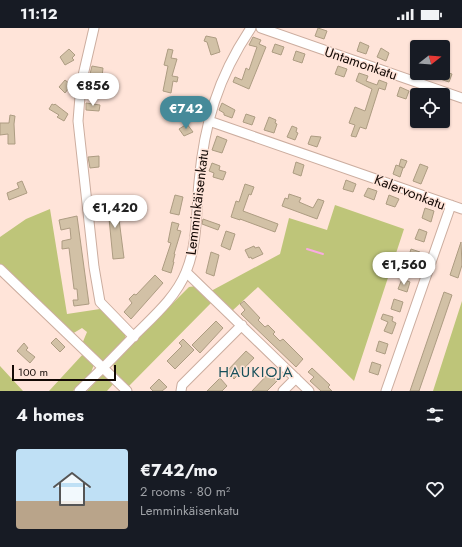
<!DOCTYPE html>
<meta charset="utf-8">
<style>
body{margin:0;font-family:Jost,sans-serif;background:#242831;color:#f1f3f6;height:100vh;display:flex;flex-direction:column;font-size:15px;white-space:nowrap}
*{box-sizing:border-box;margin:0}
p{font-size:13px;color:#9ea1a6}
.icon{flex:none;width:22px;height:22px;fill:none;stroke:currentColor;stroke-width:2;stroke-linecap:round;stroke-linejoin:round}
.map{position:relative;height:363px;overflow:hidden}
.panel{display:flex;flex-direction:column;background:#171b24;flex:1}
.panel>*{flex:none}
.needle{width:26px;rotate:73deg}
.buttons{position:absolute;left:410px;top:12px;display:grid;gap:8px}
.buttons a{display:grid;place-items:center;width:40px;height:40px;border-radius:4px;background:#171b24;box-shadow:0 1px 3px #0004;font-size:20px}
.scale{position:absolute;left:12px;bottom:10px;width:104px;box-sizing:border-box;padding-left:4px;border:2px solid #130905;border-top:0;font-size:11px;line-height:14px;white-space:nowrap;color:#130905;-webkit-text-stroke:3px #ffe4d9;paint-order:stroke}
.price{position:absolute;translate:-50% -34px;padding:0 9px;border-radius:14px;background:#fff;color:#222;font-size:13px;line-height:26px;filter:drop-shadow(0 1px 2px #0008)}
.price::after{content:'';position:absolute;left:50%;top:24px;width:12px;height:9px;margin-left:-6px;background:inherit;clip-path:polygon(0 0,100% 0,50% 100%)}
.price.active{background:#468a99;color:#fff}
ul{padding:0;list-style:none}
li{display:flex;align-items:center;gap:12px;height:100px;padding:0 16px}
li+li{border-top:1px solid #363941}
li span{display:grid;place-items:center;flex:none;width:112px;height:80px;border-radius:4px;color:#555}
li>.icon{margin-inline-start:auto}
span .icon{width:48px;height:48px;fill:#fffc;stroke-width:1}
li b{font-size:17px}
h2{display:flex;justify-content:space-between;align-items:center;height:48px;padding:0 16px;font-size:17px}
.status{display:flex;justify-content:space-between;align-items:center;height:28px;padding:0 20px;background:#171b24;direction:ltr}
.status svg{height:11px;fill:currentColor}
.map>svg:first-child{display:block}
.green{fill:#bec579}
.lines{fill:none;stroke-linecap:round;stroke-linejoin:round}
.stream{stroke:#f9abe1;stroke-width:2}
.building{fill:#d2c1a6;stroke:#ad9c82}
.minor-casing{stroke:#ccad9f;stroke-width:11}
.minor{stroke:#fff;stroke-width:9}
.labels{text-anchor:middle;stroke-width:3;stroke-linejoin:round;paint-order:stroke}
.street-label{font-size:14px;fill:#130905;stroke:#ffe4d9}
.neighbourhood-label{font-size:15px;letter-spacing:1px;fill:#164f5a;stroke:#ffe4d9}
</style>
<div class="status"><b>11:12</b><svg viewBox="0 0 49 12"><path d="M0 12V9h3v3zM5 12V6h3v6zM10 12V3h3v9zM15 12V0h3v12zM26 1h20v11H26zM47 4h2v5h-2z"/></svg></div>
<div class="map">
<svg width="462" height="363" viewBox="0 0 462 363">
<rect width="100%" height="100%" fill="#ffe4d9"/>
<path class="green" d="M 335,177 L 404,201 L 354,353 L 258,259 L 232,283 L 211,263 L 280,226 L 289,190 L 327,202 Z
M 50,181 L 67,286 L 100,281 L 125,305 L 126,312 L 106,332 L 101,333 L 82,316 L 87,304 L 82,300 L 72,306 L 0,237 L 0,209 L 26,191 Z
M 196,258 L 212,274 L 129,358 L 114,343 L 113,335 L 189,259 Z
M 462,273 L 462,363 L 433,363 Z
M 84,325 L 94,336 L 91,345 L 73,363 L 49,363 Z
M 0,338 L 23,363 L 0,363 Z
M 102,347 L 109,350 L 114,355 L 107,363 L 87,363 Z"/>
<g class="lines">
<path class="stream" d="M 307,221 L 323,226"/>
</g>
<path class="building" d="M 318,0 L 327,3 L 324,11 L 315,8 Z
M 206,8 L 216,10 L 220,24 L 211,27 L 207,14 L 204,13 Z
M 253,9 L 261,12 L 259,16 L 266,19 L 249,61 L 233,54 L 235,49 L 242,52 L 246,40 L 249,42 L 257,19 L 249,17 Z
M 360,14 L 369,18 L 366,26 L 357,23 Z
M 275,16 L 284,19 L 281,27 L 272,24 Z
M 381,20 L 389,25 L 386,33 L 377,29 Z
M 69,21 L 75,27 L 72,30 L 74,32 L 65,37 L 60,29 Z
M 168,21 L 173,22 L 171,30 L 177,31 L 172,48 L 178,49 L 177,54 L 173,53 L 171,65 L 163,63 L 168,38 L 164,37 Z
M 296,23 L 305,26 L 302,35 L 293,32 Z
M 92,38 L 103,40 L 102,49 L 90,46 Z
M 338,38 L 347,41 L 344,49 L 335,46 Z
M 443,43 L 452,46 L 449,54 L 440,51 Z
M 359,45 L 368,48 L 366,53 L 377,57 L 379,52 L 387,55 L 385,62 L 379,60 L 366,101 L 360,99 L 356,109 L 351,108 L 355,97 L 349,95 L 355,79 L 365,83 L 372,61 L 356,53 Z
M 65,52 L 71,57 L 65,65 L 59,59 Z
M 400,59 L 409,63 L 406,71 L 397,68 Z
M 194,70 L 198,77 L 190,82 L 186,74 Z
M 86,75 L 100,77 L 99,83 L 86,82 Z
M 222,75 L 235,82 L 232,90 L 224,87 L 224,85 L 219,82 Z
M 52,76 L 54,77 L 55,76 L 68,86 L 64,93 L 57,89 L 59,87 L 49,81 Z
M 246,86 L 255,89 L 252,97 L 243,94 Z
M 10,87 L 15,88 L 14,96 L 15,116 L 8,116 L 8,106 L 0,107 L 0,95 L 9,95 Z
M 269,89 L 276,92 L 275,95 L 277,96 L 274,105 L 264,102 Z
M 187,96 L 193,104 L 184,108 L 179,101 Z
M 292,98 L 297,100 L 296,104 L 298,105 L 295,112 L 287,109 Z
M 217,108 L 227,112 L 222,125 L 212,122 Z
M 311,108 L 321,109 L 317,119 L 308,116 Z
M 99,128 L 99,139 L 90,140 L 88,129 Z
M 401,131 L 407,133 L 404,140 L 399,138 L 403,140 L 400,149 L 393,146 L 396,137 L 399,138 Z
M 296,134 L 304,137 L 301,148 L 293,145 Z
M 212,135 L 220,138 L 219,142 L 226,144 L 223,152 L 213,149 L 214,145 L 209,143 Z
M 420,136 L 428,139 L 421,156 L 413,153 Z
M 346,152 L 356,156 L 353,164 L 343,161 Z
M 22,153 L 27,165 L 9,172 L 7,165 L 19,160 L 17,155 Z
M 245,156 L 254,159 L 251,167 L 249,166 L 243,183 L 278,196 L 275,204 L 240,191 L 240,192 L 231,189 L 236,173 L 239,174 Z
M 368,160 L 377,163 L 374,172 L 364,168 Z
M 289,166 L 301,170 L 299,174 L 313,180 L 318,171 L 324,173 L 317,191 L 282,178 L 285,170 L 288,171 Z
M 175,167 L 183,169 L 179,187 L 170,185 Z
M 389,167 L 399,171 L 395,179 L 386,176 Z
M 116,168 L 124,230 L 113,231 L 107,170 Z
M 425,180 L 434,183 L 431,194 L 422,190 Z
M 77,188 L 89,276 L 74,278 L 73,272 L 78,272 L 77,261 L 74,261 L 69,220 L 62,221 L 62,213 L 71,211 L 70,200 L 61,202 L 59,192 Z
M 203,191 L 220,197 L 218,202 L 202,196 Z
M 172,194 L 179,196 L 177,202 L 181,203 L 174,226 L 175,226 L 173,234 L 174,234 L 171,245 L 162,242 L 171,215 L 168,214 Z
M 419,201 L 427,204 L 424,214 L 415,211 Z
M 226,203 L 235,206 L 230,222 L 221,218 Z
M 461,214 L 462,237 L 458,250 L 450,247 Z
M 254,218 L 255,220 L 259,219 L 263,226 L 252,231 L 251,229 L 249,230 L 245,222 Z
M 411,221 L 420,224 L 416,234 L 408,231 Z
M 211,224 L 219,227 L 214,248 L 206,245 Z
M 155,247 L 163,255 L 131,291 L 124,284 L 132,275 L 129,271 L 134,266 L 136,267 Z
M 402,251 L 410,254 L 407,264 L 398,261 Z
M 444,264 L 452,267 L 438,308 L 419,363 L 410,363 Z
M 394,271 L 403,274 L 400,284 L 391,281 Z
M 244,273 L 260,290 L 258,292 L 265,299 L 268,297 L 275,304 L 273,306 L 280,313 L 283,311 L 303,331 L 296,339 L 241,286 L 245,282 L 240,276 Z
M 383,286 L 393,289 L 392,293 L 396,295 L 392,306 L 384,303 L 388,294 L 381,291 Z
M 216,293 L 223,300 L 200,325 L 192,317 Z
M 56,310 L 65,319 L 60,324 L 51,315 Z
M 183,311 L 194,322 L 175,341 L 167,333 L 182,318 L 179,315 Z
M 379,313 L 388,316 L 385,326 L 376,323 Z
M 24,315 L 28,320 L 26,322 L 35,329 L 30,335 L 17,323 Z
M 246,323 L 254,330 L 234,351 L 227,343 Z
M 372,334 L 381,337 L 378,347 L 369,344 Z
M 312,340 L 330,357 L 328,359 L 332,363 L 321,363 L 310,353 L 314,349 L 308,344 Z
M 269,345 L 277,353 L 267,363 L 252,363 Z
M 220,350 L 227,358 L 222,363 L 207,363 Z
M 159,351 L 167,359 L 162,363 L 153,363 L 150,360 Z"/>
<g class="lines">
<g class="minor-casing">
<path id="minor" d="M 94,0 L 81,56 L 78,93 L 94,239 L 100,274 L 134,309
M 261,0 L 462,70
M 209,93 L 462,181
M 0,241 L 127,363
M 186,244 L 309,363
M 79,363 C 98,345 117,326 135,307 C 154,288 176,269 186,244 C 198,215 196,183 199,154 C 204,96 218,49 251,0
M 181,363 L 182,357 L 242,297
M 283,363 L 296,350
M 386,363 L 451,177"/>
</g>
<use href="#minor" class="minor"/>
</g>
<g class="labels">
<g class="street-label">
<text transform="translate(361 35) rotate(19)" y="5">Untamonkatu</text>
<text transform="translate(410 164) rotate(21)" y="5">Kalervonkatu</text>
<text transform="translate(197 174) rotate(-83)" y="5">Lemminkäisenkatu</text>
</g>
<g class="neighbourhood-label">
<text x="256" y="349">HAUKIOJA</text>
</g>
</g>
</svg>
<div class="buttons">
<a><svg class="needle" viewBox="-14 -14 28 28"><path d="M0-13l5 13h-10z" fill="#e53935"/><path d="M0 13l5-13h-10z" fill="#9ea1a6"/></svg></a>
<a><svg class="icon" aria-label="locate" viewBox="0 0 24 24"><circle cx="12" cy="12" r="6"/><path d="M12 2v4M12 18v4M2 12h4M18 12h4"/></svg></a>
</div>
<div class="scale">100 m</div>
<b class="price" style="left:93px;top:79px">€856</b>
<b class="price active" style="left:186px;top:102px">€742</b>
<b class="price" style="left:115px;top:201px">€1,420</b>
<b class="price" style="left:404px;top:258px">€1,560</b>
</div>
<section class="panel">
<h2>4 homes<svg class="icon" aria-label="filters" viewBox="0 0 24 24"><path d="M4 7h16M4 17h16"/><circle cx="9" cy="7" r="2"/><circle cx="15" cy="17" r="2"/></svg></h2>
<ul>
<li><span style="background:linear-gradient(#bfe0f5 65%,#b9a48a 0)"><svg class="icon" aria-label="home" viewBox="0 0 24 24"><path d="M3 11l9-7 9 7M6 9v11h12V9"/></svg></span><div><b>€742/mo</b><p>2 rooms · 80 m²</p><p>Lemminkäisenkatu</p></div><svg class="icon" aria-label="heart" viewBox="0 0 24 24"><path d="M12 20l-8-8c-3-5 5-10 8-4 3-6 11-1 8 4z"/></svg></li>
</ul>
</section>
